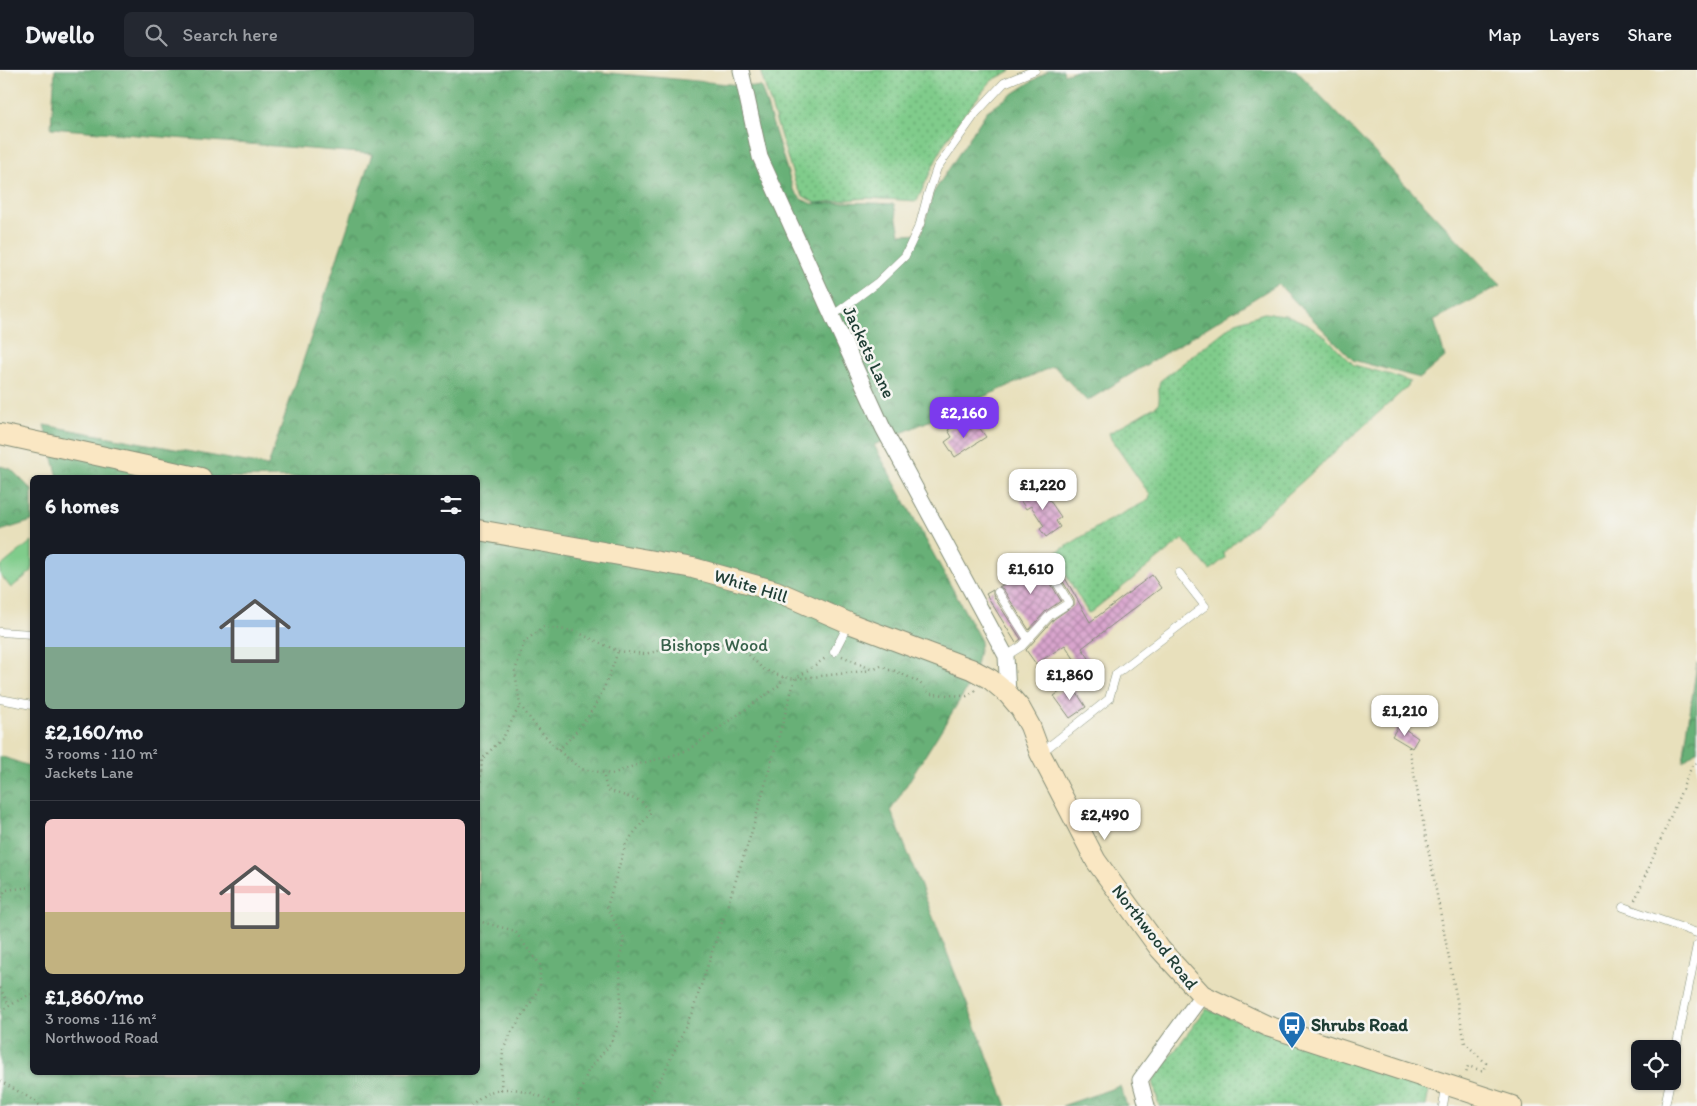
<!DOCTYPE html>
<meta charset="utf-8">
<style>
body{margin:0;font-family:Itim,sans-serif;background:#242831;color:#f1f3f6;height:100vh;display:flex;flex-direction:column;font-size:19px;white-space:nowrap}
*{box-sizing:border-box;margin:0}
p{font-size:16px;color:#9ea1a6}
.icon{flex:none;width:28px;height:28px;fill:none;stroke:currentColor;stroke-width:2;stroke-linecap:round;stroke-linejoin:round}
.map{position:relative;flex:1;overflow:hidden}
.sheet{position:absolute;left:30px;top:405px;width:450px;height:600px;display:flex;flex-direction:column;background:#171b24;border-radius:8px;box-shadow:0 1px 4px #0004}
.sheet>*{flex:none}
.controls{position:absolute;left:1631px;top:970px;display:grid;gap:10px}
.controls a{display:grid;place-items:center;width:50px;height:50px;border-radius:8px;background:#171b24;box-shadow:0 1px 4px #0004;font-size:25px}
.price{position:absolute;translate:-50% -42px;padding:0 11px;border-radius:10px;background:#fff;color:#222;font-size:16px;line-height:32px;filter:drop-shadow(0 1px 2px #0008)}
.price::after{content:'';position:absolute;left:50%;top:30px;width:15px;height:11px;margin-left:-8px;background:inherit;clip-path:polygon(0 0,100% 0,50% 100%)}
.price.active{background:#7c3aed;color:#fff}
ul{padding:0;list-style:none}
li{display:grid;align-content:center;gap:10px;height:265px;padding:0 15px}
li+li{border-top:1px solid #363941}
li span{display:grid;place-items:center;height:155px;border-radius:8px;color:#555}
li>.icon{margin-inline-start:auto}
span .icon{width:90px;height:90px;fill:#fffc;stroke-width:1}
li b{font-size:21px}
h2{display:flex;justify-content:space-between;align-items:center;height:60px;padding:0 15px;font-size:21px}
header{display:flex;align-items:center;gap:30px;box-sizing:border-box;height:70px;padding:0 25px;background:#171b24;border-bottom:1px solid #363941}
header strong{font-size:24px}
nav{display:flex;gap:28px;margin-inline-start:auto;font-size:18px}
.search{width:350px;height:45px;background:#242831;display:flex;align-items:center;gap:12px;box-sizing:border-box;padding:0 18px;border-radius:8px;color:#9ea1a6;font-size:19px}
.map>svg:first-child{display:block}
.grass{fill:url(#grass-dots);stroke:#508460}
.forest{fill:url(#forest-crowns);stroke:#447656}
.garden{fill:#80cc8b;stroke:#508460}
.building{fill:url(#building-cross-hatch)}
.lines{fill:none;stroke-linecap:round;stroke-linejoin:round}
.lane-casing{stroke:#848e78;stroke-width:9}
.street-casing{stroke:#848e78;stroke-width:17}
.secondary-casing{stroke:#848e78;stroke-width:22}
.path{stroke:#848e78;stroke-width:2.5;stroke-dasharray:1 4;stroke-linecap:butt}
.lane{stroke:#fff;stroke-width:8}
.street{stroke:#fff;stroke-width:15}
.secondary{stroke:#fae7c3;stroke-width:20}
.labels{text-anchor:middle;stroke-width:5;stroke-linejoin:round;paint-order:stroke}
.street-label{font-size:18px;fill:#1f3d34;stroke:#f6f6f2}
.park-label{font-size:18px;fill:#37614a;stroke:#f6f6f2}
.poi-label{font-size:18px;font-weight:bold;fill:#1f3d34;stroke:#f6f6f2;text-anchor:start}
</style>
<header>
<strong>Dwello</strong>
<div class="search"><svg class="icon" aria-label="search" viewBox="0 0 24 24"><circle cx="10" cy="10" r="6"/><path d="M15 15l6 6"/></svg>Search here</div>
<nav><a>Map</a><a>Layers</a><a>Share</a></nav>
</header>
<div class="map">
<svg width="1697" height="1036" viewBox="0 0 1697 1036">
<defs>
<pattern id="grass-dots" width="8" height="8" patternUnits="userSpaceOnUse" patternTransform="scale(1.25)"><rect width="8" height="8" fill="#80cc8b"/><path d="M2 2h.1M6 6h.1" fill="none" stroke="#68a772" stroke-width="1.8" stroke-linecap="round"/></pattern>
<pattern id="forest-crowns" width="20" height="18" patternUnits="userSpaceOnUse" patternTransform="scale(1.25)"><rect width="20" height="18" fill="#68b077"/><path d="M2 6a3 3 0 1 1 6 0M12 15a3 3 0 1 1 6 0" fill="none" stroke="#559062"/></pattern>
<pattern id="building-cross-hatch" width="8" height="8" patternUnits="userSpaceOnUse" patternTransform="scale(1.25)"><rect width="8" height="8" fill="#d9a4cd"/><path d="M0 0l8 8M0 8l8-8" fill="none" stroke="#af87a7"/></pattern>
</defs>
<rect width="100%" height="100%" fill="#f6f6f2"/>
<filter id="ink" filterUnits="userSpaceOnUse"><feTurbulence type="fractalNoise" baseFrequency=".02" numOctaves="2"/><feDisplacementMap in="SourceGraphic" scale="10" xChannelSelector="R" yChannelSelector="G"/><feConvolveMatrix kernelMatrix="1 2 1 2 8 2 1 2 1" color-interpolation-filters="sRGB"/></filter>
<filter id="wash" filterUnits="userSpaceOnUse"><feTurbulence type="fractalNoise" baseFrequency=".0096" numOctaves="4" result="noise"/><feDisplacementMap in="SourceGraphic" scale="20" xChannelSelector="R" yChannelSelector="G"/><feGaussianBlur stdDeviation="1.12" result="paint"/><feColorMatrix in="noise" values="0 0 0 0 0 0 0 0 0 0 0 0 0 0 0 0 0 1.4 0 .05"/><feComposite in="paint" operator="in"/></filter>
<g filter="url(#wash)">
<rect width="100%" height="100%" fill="#e8e0bc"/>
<path class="grass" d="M 760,0 L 1012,0 L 991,11 L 959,51 L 942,77 L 917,131 L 867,128 L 816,133 L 803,126 L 796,115 Z
M 1264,243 L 1286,245 L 1308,254 L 1327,268 L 1354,295 L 1391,305 L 1410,312 L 1407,317 L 1225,481 L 1224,484 L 1225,488 L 1210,500 L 1183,469 L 1091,542 L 1088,543 L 1054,484 L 1104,453 L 1149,430 L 1150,425 L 1111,369 L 1109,363 L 1158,335 C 1161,326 1157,319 1160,311 L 1236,252 Z
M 1206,939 L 1378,1003 L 1429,1020 L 1426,1036 L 1159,1036 L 1153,1010 Z"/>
<path class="forest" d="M 55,0 L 579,0 L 761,17 L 793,119 L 801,129 L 813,134 L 847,132 L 894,134 L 900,164 L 922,163 L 933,123 L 987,41 L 1049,0 L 1063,0 L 1064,4 L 1077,0 L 1162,0 L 1163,2 L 1186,0 L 1296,0 L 1501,215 L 1434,250 L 1445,287 L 1420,308 L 1353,290 L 1278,214 L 1087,331 L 1054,296 L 874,375 L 981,571 L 973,609 L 891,740 L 1007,1036 L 0,1036 L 0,686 L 32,697 L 32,1002 L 478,1002 L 478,408 L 58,407 L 44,355 L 268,396 L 372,84 L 51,58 Z
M 0,396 L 11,399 L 32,420 L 32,451 L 0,461 Z
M 1697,593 L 1697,680 L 1683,691 Z
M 1120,1016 L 1127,1036 L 1062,1036 Z"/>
<path class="garden" d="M 32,471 L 32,501 L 11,518 L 0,504 L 0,497 Z"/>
<g id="blocks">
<path class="building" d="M 976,353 L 986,367 L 955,387 L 945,372 L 952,367 L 948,360 L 957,354 L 962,362 Z
M 1034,420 L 1038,426 L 1044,422 L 1061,447 L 1056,451 L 1060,457 L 1046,467 L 1040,459 L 1044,456 L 1031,436 L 1026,439 L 1020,430 Z
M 1052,485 L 1090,552 L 1152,505 L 1161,518 L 1082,578 L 1095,597 L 1084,604 L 1065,575 L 1036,594 L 1026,580 L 1054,549 L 1074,535 L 1074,530 L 1048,487 Z
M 1039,493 L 1061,531 L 1046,541 L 1029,560 L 1003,519 L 999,517 Z
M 993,520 L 993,525 L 1021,569 L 1016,573 L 986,524 Z
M 1071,614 L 1086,637 L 1070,648 L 1054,626 Z
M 1399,655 L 1418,668 L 1412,678 L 1392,666 Z"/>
</g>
</g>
<g filter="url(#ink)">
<use href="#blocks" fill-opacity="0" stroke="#848e78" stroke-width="1"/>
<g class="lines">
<g class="lane-casing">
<path id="lane" d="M 832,246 L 878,212 L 905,186 L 920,154 L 928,124 L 937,98 L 976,43 L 1004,13 L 1035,0
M 998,522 L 1028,569
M 0,562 L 32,564
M 834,582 L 849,553
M 1006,586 L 1022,576 L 1050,545 L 1069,533 L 1044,491
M 0,629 L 32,635
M 1042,682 L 1109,629 L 1116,604 L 1205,536 L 1179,503
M 1623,837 L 1697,863
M 1672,999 L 1697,875
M 1443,1036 L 1446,1017
M 1665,1036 L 1670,1011"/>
</g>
<g class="street-casing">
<path id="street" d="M 741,0 L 760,87 L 883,358 L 1006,586 L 1008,624
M 1147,1036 L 1140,1010 L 1202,925"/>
</g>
<g class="secondary-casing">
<path id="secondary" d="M 0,364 L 201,408
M 478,460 L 693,498 L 776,521 L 849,553 L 971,599 L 990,609 L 1008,624 L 1020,638 L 1030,656 L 1040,683 L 1096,791 L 1160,879 L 1202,925 L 1267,956 L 1512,1036"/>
</g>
<path class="path" d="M 842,586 L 873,600
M 783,607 L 780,615 L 685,682 L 639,694 L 612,704 L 581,699 L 558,680 L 535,655 L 520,635 L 515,601 L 524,572 L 543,557 L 574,561 L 618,581 L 644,584 L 672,578 L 699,578 L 721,573 L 746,582 L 763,599 L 783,607 L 795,609 L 873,600 L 881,596 L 889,600 L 893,600 L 919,612 L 930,624 L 967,626 L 977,619
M 1409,677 L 1465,973 L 1486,993 L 1483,1001 L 1468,996 L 1466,1004
M 558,680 C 591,650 604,623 618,581
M 478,721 L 480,717 L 482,689 L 503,668 L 520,635
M 1635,830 L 1692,696 L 1697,693
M 0,832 L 5,820 L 32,817
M 478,851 L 515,861 L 526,877 L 540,894 L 540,916 L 529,936 L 511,963 L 503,980 L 501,1020
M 0,918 L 9,935
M 0,941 L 32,923
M 0,1011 L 35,1031 L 40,1036
M 471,1036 C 476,1032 483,1025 490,1022 C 512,1014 539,1023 557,1036
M 577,1036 L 581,1020 L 588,1001 L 611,973 L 621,947 L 620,888 L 624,869 L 607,837 L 626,773 L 651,742 L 641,731 L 607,720 L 603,703
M 642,1036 L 663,1005 L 693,940 L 752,761 L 795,609 L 827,587"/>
<use href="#lane" class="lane"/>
<use href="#street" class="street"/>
<use href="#secondary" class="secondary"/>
</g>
</g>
<defs>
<g id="bus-pin" transform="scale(1.4375)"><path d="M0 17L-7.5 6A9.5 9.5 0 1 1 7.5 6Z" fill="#1f6fb2" stroke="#f6f6f2"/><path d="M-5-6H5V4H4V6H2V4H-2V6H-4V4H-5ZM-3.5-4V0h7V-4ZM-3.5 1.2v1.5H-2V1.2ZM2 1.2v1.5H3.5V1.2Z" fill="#fff"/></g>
</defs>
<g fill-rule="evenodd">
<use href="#bus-pin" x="1292" y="955"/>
</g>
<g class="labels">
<g class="street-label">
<text transform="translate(869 282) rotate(65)" y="6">Jackets Lane</text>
<text transform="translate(751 516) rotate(17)" y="6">White Hill</text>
<text transform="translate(1155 867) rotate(52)" y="6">Northwood Road</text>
</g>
<g class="park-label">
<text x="714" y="581">Bishops Wood</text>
</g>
<g class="poi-label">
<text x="1311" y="961">Shrubs Road</text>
</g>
</g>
</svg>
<div class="controls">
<a><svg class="icon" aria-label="locate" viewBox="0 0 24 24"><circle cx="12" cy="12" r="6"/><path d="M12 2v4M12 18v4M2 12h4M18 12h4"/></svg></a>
</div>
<b class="price active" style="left:964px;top:369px">£2,160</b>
<b class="price" style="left:1043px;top:441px">£1,220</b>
<b class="price" style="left:1031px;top:525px">£1,610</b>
<b class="price" style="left:1070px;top:631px">£1,860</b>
<b class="price" style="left:1405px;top:667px">£1,210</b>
<b class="price" style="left:1105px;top:771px">£2,490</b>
<section class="sheet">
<h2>6 homes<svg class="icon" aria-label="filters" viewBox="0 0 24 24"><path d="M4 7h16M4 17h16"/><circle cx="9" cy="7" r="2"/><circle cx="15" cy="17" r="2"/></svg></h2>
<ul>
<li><span style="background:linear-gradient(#a9c7e8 60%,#7fa58c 0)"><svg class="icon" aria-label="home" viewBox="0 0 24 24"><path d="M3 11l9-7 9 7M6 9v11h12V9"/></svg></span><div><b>£2,160/mo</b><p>3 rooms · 110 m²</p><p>Jackets Lane</p></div></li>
<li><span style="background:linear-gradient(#f6c9c9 60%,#c2b280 0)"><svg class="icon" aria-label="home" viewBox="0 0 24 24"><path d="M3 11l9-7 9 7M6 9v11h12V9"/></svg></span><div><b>£1,860/mo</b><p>3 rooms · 116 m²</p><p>Northwood Road</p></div></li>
</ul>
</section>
</div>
